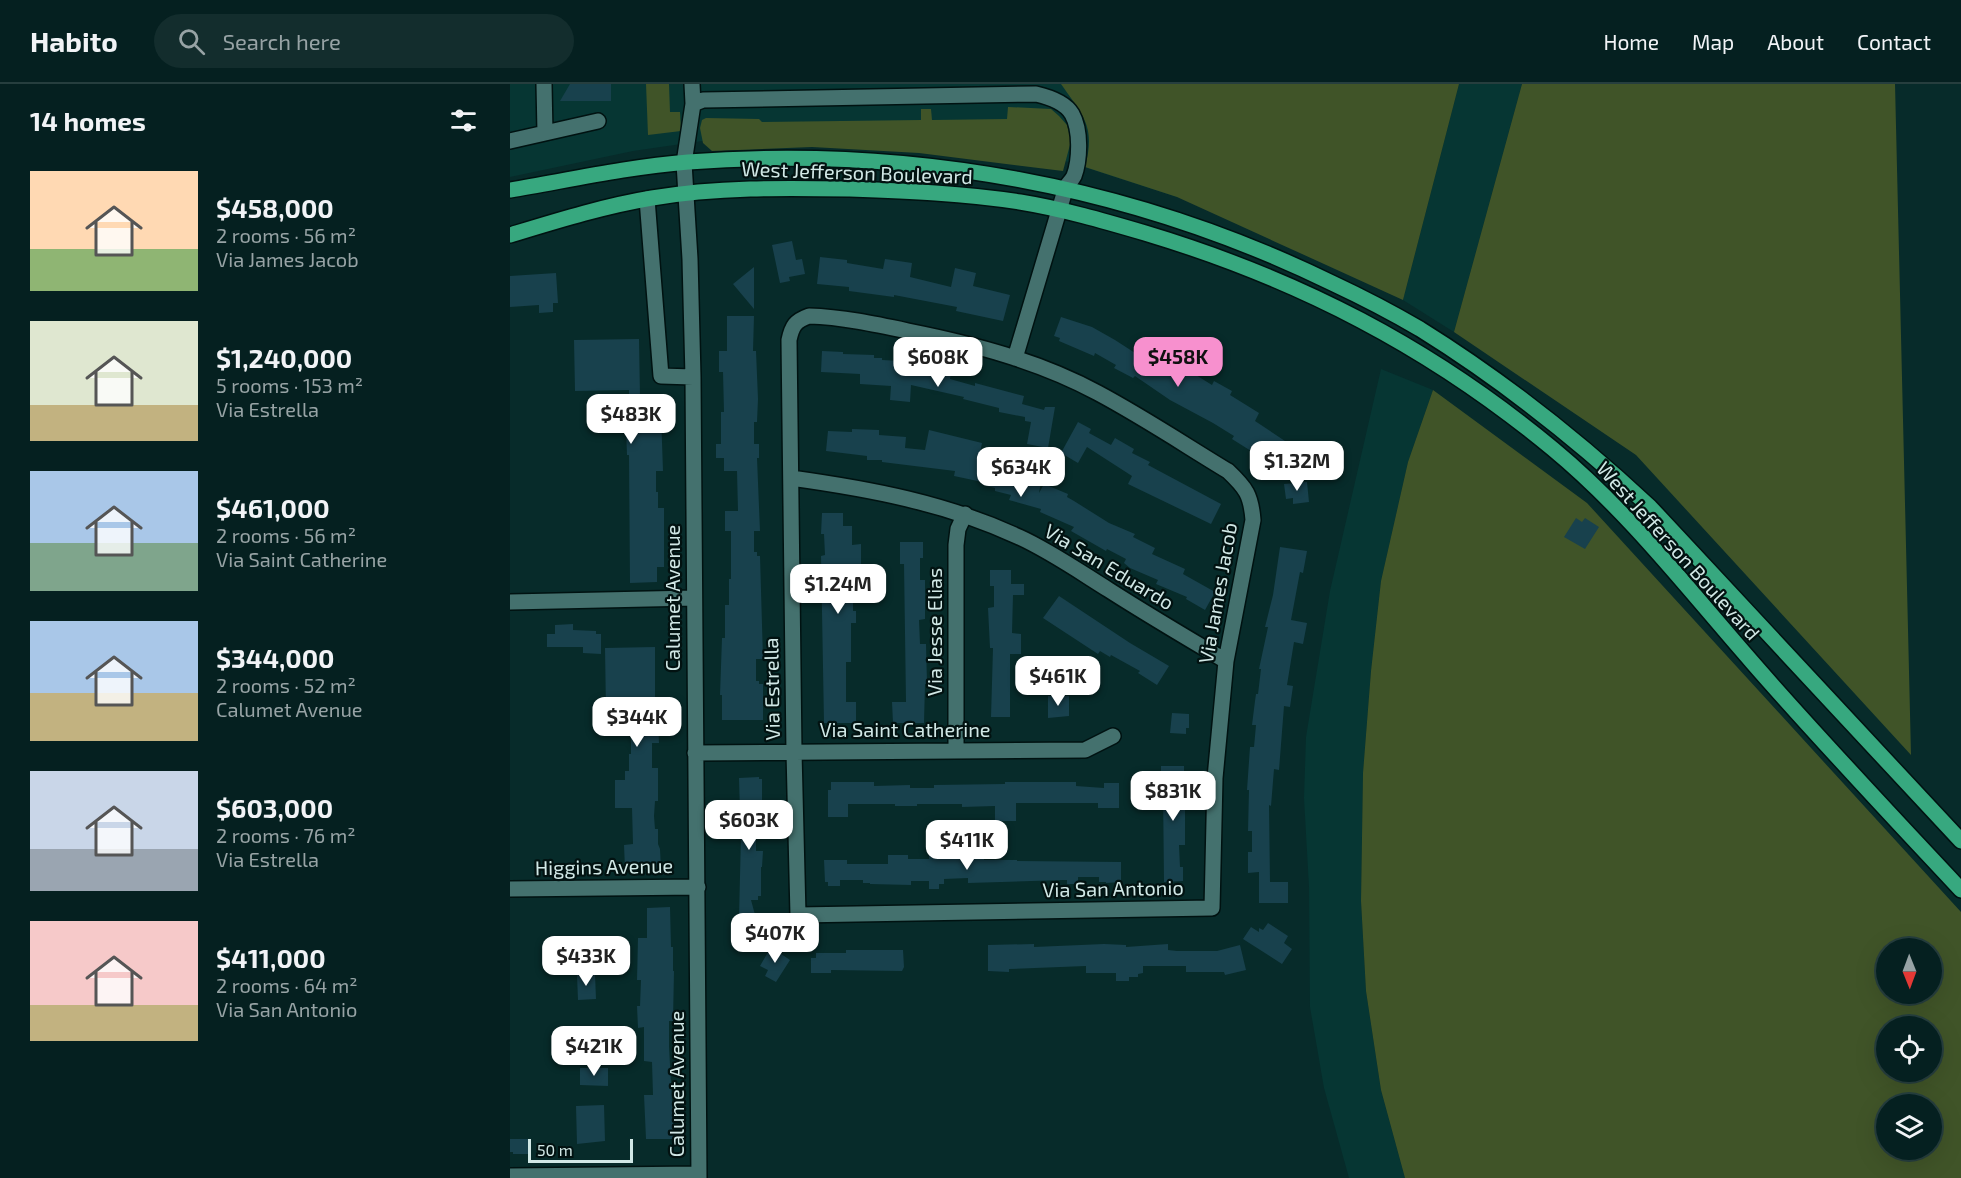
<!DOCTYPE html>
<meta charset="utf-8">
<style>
body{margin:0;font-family:"Exo 2",sans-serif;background:#132d2d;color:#f1f3f6;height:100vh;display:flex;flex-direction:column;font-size:22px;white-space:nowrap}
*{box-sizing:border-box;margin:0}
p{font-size:20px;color:#97a3a5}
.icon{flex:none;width:33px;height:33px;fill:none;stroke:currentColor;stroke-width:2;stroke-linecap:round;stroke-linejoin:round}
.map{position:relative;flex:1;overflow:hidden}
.drawer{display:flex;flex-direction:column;background:#052020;width:510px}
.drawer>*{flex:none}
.needle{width:39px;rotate:179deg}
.tools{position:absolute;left:1366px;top:854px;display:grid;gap:12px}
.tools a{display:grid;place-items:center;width:66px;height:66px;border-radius:50%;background:#052020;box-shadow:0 6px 24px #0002,0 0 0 2px #263e3e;font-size:30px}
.scale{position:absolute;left:18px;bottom:15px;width:105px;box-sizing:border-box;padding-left:6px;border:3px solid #d1e8e6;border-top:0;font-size:16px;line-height:21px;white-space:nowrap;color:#d1e8e6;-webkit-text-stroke:4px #021211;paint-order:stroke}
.price{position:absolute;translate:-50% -51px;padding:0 14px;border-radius:12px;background:#fff;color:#222;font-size:20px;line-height:39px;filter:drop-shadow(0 2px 3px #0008)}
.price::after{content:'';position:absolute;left:50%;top:36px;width:18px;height:14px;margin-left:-9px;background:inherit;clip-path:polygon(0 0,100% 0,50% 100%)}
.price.on{background:#f790ce;color:#111}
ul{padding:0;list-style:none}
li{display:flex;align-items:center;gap:18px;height:150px;padding:0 30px}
li span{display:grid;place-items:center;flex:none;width:168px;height:120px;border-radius:0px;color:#555}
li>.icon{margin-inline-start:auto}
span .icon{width:72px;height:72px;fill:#fffc;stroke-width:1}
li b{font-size:26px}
h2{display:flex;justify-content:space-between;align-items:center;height:72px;padding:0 30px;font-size:26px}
header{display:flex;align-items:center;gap:36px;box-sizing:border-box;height:84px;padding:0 30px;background:#052020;border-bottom:2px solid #263e3e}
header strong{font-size:28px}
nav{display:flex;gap:33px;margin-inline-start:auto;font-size:21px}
.search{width:420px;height:54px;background:#132d2d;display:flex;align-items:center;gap:15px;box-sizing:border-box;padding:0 21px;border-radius:33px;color:#97a3a5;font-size:22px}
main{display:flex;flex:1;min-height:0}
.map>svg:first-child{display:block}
.built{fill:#063633}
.green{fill:#405428;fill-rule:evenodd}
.building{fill:#18414d}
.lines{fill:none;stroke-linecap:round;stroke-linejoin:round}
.minor-casing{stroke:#001211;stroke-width:18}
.major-casing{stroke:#001211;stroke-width:18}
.minor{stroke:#44716e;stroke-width:15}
.major{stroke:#37a87f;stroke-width:15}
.labels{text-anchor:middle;stroke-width:4.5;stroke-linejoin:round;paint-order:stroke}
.street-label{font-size:20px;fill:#d1e8e6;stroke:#021211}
</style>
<header>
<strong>Habito</strong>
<div class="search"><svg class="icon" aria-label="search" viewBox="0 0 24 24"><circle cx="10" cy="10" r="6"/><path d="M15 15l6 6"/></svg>Search here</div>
<nav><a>Home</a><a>Map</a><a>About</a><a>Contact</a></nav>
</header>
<main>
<section class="drawer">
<h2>14 homes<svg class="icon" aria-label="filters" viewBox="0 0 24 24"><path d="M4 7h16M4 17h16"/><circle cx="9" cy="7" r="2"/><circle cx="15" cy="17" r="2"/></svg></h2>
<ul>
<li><span style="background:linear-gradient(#ffd9b3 65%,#8fb573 0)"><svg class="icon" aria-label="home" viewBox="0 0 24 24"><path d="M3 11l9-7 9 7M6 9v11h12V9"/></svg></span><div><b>$458,000</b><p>2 rooms · 56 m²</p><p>Via James Jacob</p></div></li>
<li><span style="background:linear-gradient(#dfe7d0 70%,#c2b280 0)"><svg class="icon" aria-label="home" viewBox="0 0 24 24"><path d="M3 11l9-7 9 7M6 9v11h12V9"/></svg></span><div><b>$1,240,000</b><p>5 rooms · 153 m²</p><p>Via Estrella</p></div></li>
<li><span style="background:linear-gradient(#a9c7e8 60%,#7fa58c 0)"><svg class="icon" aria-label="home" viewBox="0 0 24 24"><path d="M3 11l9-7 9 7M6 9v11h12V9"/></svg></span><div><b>$461,000</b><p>2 rooms · 56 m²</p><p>Via Saint Catherine</p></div></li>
<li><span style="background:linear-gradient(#a9c7e8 60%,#c2b280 0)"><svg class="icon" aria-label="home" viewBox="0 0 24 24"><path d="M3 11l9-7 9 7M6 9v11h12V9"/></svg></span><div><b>$344,000</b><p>2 rooms · 52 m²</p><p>Calumet Avenue</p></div></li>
<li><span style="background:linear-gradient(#c9d6e8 65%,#9aa5b1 0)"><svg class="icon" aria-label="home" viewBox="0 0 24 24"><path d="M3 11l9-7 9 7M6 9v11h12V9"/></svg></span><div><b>$603,000</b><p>2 rooms · 76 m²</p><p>Via Estrella</p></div></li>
<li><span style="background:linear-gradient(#f6c9c9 70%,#c2b280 0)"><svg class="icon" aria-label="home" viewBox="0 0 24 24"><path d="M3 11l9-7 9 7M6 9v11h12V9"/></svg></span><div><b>$411,000</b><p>2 rooms · 64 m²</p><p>Via San Antonio</p></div></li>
</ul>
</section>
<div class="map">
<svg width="1451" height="1094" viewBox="0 0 1451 1094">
<rect width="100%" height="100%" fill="#072b2a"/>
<path class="built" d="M 0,0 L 646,0 L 648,20 L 667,113 L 552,76 L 199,56 L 123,67 L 0,93 Z
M 949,0 L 1012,0 L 944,248 L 893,216 Z
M 871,285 L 923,306 L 898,378 L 871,497 L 861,587 L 853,689 L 851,817 L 856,907 L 871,1006 L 895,1094 L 839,1094 L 814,1004 L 800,923 L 799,803 L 794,714 L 796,653 L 820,507 Z"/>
<path class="green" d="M 136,0 L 159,0 L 160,28 L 170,28 L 171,47 L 138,51 Z
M 551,0 L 949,0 L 893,216 L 667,113 L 575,83 C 586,42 573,32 551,0 Z
M 1012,0 L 1385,0 L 1401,671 L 1126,371 L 944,248 Z
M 498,23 L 541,25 L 549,32 L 557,41 L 561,57 L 553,87 L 409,69 L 302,63 L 202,67 L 193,59 L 190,44 L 192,36 L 196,34 L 249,35 L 252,38 L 411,36 L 411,25 L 421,25 L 422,36 L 497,35 Z
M 923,306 L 1077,419 L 1451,828 L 1451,1094 L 895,1094 L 871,1006 L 856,907 L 851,817 L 853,689 L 861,587 L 871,497 L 898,378 ZM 1377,864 L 1422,864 L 1422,909 L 1377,909 ZM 1377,942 L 1422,942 L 1422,987 L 1377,987 ZM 1377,1020 L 1422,1020 L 1422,1065 L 1377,1065 Z"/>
<path class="building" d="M 60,0 L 101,0 L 101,17 L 50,17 Z
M 282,157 L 286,176 L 292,175 L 295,190 L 279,193 L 280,197 L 270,199 L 262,161 Z
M 310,173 L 337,176 L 337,179 L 373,185 L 375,175 L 402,179 L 400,193 L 441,203 L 445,184 L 466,189 L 463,202 L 500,211 L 493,237 L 446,227 L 447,223 L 384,211 L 384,213 L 339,207 L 339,203 L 307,200 Z
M 244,183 L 244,225 L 223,200 Z
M 46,189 L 48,219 L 43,219 L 43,228 L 29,229 L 29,221 L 0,223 L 0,192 Z
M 217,232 L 244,232 L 243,267 L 246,267 L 248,315 L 247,338 L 244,338 L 244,360 L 249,360 L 249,374 L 247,374 L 250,447 L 244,447 L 244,468 L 247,468 L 247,472 L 250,472 L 253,575 L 246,575 L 246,597 L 249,597 L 249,600 L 253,600 L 253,636 L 212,636 L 212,611 L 210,611 L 212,554 L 215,554 L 215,521 L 219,521 L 219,495 L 221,495 L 221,447 L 215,447 L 215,427 L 228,427 L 227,387 L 214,387 L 214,374 L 206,374 L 206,360 L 211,360 L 211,328 L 214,328 L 213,288 L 209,288 L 209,267 L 217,267 Z
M 551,233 L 582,243 L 605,256 L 639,278 L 644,270 L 671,287 L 673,283 L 702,301 L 704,297 L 722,307 L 720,311 L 749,329 L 745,337 L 775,357 L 761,378 L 750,371 L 749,372 L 722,355 L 724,352 L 703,339 L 660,316 L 625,292 L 623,294 L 604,284 L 606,281 L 585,269 L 584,272 L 549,257 L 550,254 L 544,252 Z
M 129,255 L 130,312 L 145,312 L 145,329 L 151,329 L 153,387 L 146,387 L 146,408 L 148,408 L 148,424 L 154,424 L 154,483 L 147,483 L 147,498 L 120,499 L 119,371 L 117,371 L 116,344 L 119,344 L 119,306 L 65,307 L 64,256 Z
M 312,267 L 333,268 L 333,270 L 364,271 L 364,274 L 372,274 L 372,276 L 392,277 L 392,280 L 418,283 L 441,288 L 440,295 L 465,302 L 465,299 L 514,312 L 512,320 L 534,326 L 535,323 L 545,323 L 538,364 L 517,360 L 521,338 L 515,337 L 515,333 L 489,328 L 489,324 L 453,315 L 454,313 L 401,301 L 400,318 L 380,316 L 381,302 L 350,300 L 350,290 L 311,288 Z
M 568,338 L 581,345 L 579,349 L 601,361 L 605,354 L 624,365 L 622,369 L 640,378 L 638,381 L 711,420 L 701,440 L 618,400 L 622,392 L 577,363 L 568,379 L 551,369 Z
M 342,345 L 369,346 L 369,351 L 396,353 L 395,364 L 415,366 L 419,346 L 472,359 L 469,374 L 501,380 L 499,388 L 531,398 L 529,409 L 534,400 L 558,410 L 557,413 L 564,417 L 599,439 L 625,450 L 623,453 L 645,464 L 642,470 L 675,485 L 673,490 L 705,508 L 695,526 L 676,515 L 677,513 L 646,500 L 648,496 L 620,484 L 614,479 L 616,475 L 597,465 L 596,467 L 561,447 L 564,443 L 530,428 L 531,425 L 499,416 L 501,411 L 485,407 L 485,404 L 477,402 L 477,399 L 444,392 L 445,387 L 372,378 L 372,376 L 357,376 L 357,372 L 316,367 L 318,347 L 342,348 Z
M 797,398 L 799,418 L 783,420 L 783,414 L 776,415 L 774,400 Z
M 312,429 L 333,429 L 333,442 L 342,442 L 342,461 L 351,460 L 351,482 L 343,482 L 343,527 L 346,527 L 346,539 L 341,539 L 341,578 L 336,578 L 336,618 L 346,618 L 346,639 L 314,639 L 311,472 L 315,471 L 314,450 L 311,450 Z
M 1066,434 L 1072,438 L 1075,434 L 1089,443 L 1075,465 L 1054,453 Z
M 390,458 L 413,458 L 413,474 L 410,474 L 410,496 L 415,496 L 415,535 L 409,536 L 410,560 L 416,560 L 417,599 L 415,600 L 414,639 L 383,639 L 382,618 L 396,618 L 394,480 L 390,480 Z
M 770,463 L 797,467 L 793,489 L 790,488 L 781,536 L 797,539 L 793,560 L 784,558 L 777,601 L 783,602 L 780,623 L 774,622 L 769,686 L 764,685 L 761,722 L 759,721 L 760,798 L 778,798 L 778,819 L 749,819 L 749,788 L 738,789 L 738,768 L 742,768 L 742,747 L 738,747 L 739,706 L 737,706 L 740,663 L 744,663 L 746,641 L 742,641 L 745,617 L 746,610 L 748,610 L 751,585 L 749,585 L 758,543 L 755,543 L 763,511 Z
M 480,486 L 501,486 L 501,500 L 514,500 L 514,511 L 503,511 L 502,549 L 511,550 L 511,570 L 500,570 L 500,633 L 481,633 L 483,564 L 480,564 L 478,524 L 484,523 L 484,502 L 480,502 Z
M 549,512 L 620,559 L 659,582 L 647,601 L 628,589 L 630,587 L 601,571 L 600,573 L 590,567 L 588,570 L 533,534 Z
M 63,540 L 63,546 L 86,547 L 86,550 L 91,550 L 91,570 L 73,569 L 73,563 L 37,563 L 37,550 L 45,550 L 45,541 Z
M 145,563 L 145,636 L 148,636 L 149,659 L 142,659 L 142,684 L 148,684 L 148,717 L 145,717 L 144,732 L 145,745 L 148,745 L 148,760 L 150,765 L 151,785 L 115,785 L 114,761 L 123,760 L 122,724 L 105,724 L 105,696 L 115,696 L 115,687 L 119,687 L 119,670 L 121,670 L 121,627 L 96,627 L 95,564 Z
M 538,612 L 559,612 L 559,632 L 538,634 Z
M 662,629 L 679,630 L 679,644 L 676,644 L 676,650 L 660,649 Z
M 651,682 L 674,682 L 674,696 L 670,697 L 670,722 L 675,722 L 675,761 L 669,761 L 670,783 L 673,783 L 673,797 L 654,798 L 653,704 L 651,704 Z
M 249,693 L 249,695 L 252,695 L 252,743 L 246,743 L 246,767 L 253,767 L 252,783 L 251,783 L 251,812 L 248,812 L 248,816 L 241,816 L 250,849 L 232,854 L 226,835 L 229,834 L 231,750 L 217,749 L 218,728 L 230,728 L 229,694 Z
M 321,698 L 364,698 L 364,702 L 400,701 L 400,704 L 424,704 L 424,701 L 495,700 L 495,698 L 566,698 L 566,702 L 594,704 L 594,699 L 609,699 L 609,724 L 588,724 L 588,719 L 506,719 L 506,737 L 485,737 L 485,722 L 452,723 L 452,720 L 407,720 L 407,722 L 385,722 L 385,720 L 338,720 L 338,733 L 318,733 L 318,706 L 321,706 Z
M 419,766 L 430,766 L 429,775 L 474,774 L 474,776 L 507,776 L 507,777 L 611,778 L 611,798 L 596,799 L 596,798 L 589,798 L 589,793 L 568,793 L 568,800 L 557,800 L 557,796 L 553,796 L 458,799 L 458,794 L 434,795 L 434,800 L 429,800 L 429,805 L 419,805 L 419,797 L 401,797 L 401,801 L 360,800 L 360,799 L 353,799 L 353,796 L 330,796 L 330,802 L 318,802 L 318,798 L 315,798 L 314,776 L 337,776 L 337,780 L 378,780 L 378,771 L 398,771 L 398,775 L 419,775 Z
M 160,823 L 161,863 L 163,863 L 163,887 L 164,887 L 163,937 L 159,937 L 159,962 L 164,1055 L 136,1055 L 134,1011 L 143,1011 L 142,978 L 134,977 L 134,943 L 128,944 L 127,922 L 130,922 L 131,896 L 127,896 L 128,854 L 137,854 L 137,824 Z
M 758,839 L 778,852 L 774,859 L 782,865 L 772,880 L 733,855 L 741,843 L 749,848 L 749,844 L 753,846 Z
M 96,854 L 97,886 L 76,888 L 75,866 L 83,866 L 83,855 Z
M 524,860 L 524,863 L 594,860 L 616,861 L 616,863 L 658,860 L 658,866 L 667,867 L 707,867 L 730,861 L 736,886 L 715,891 L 714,888 L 676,888 L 676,882 L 633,882 L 633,889 L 628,890 L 628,893 L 619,893 L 619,897 L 606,897 L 606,889 L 576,889 L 576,882 L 499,885 L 499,888 L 478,887 L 478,861 Z
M 261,863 L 280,876 L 266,898 L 255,892 L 258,886 L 250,882 Z
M 336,866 L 393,866 L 394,883 L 392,887 L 321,886 L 321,889 L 301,889 L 301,874 L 306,874 L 306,869 L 336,869 Z
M 85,890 L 86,915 L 68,916 L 67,891 Z
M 70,984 L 98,984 L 98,1002 L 70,1001 Z
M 94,1021 L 95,1057 L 67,1060 L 66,1022 Z
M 0,1055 L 21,1055 L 21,1070 L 3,1070 L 3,1068 L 0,1068 Z"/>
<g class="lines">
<g class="minor-casing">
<path id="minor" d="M 34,0 L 35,49
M 182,0 L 183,20 L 174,79 L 180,175 L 183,293 L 189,1094
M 183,20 L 193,16 L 526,10 C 539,13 555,18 562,30 C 571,46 570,76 564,92 C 562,96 558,100 556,103 L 505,274
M 0,57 L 88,37
M 137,115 L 151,292 L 183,293
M 299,232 C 332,233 365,240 398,247 C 463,260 529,277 588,309 C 633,333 675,361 718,387 C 736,404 741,411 743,436 L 716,577 L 705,694 L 702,824 L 288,831 L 284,668 L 279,256 C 282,242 285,237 299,232 Z
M 281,394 C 360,405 436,419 509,453 C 540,467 570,488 599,506 C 638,531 677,554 716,577
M 0,518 L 184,514
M 446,667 L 446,461 L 448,445 L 455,430
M 185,669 L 575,666 L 603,652
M 0,805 L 188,803
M 0,1092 L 189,1090"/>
</g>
<g class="major-casing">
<path id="major" d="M 0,106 C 59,96 118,83 178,78 C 400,61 621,101 822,199 C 852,213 881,228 910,245 C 992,296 1069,357 1140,423 L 1451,757
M 0,151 C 46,137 94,122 142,114 C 207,103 273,104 339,105 C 396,107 454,109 510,118 C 553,125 594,137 635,149 C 788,195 920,263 1043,365 C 1118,427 1178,505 1242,578 C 1310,656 1381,731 1451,806"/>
</g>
<use href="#minor" class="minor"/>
<use href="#major" class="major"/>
</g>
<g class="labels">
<g class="street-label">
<text transform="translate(347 89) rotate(2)" y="7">West Jefferson Boulevard</text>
<text transform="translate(1168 467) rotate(48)" y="7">West Jefferson Boulevard</text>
<text transform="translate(599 483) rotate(31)" y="7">Via San Eduardo</text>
<text transform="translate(708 509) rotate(-80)" y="7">Via James Jacob</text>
<text transform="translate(163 514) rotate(-90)" y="7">Calumet Avenue</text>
<text transform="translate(425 548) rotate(-90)" y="7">Via Jesse Elias</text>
<text transform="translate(262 605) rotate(-91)" y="7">Via Estrella</text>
<text x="395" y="653">Via Saint Catherine</text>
<text transform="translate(94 783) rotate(-1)" y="7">Higgins Avenue</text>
<text transform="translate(603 805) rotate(-1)" y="7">Via San Antonio</text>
<text transform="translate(167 1000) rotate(-90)" y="7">Calumet Avenue</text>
</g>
</g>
</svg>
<div class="tools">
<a><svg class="needle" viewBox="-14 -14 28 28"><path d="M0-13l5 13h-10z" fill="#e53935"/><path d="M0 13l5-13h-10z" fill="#97a3a5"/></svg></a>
<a><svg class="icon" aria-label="locate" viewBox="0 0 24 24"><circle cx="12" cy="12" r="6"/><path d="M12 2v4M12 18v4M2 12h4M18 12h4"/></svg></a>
<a><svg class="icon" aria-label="layers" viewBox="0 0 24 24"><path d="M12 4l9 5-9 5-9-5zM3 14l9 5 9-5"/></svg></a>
</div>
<div class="scale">50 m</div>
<b class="price" style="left:428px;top:304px">$608K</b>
<b class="price on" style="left:668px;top:304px">$458K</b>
<b class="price" style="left:121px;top:361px">$483K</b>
<b class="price" style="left:787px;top:408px">$1.32M</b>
<b class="price" style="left:511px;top:414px">$634K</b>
<b class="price" style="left:328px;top:531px">$1.24M</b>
<b class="price" style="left:548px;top:623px">$461K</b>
<b class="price" style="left:127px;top:664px">$344K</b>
<b class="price" style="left:663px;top:738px">$831K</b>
<b class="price" style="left:239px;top:767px">$603K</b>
<b class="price" style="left:457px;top:787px">$411K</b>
<b class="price" style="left:265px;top:880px">$407K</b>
<b class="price" style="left:76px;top:903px">$433K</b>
<b class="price" style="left:84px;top:993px">$421K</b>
</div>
</main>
